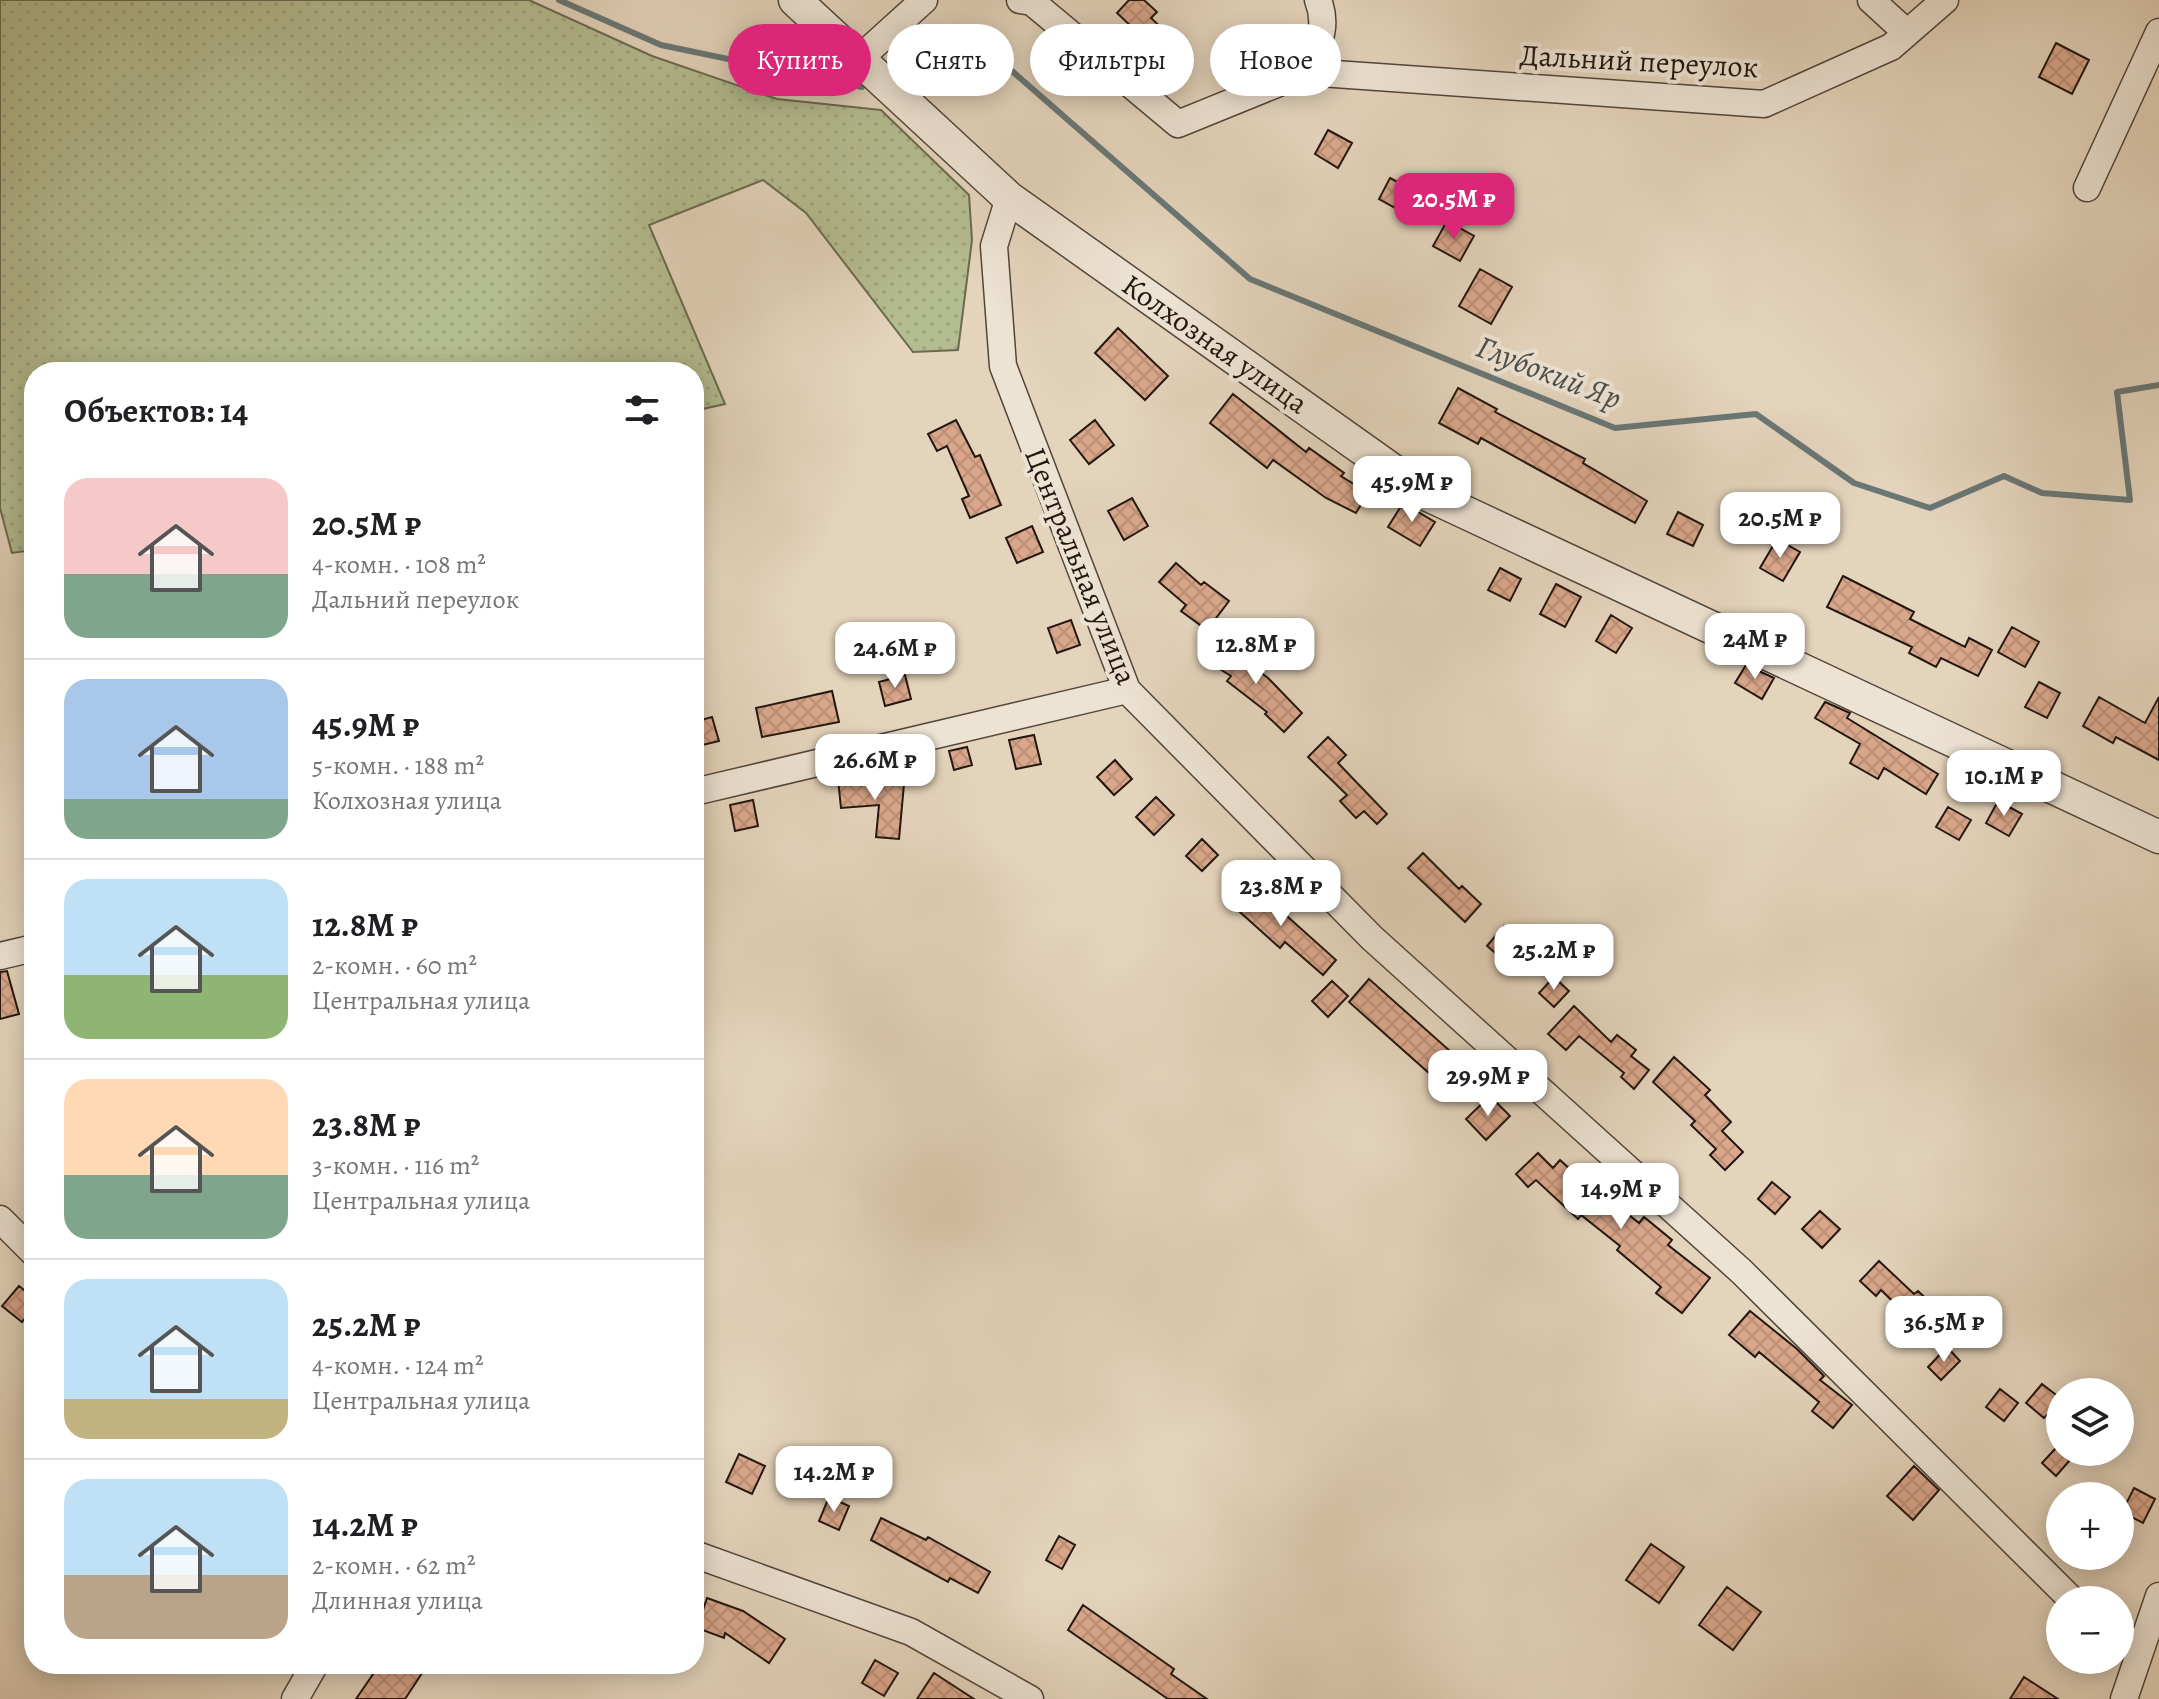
<!DOCTYPE html>
<html lang="ru">
<meta charset="utf-8">
<style>
body{margin:0;font-family:Alegreya,serif;background:#f2f2f2;color:#202124;height:100vh;display:flex;flex-direction:column;font-size:30px;white-space:nowrap}
*{box-sizing:border-box;margin:0}
p{font-size:26px;color:#757577}
.icon{flex:none;width:44px;height:44px;fill:none;stroke:currentColor;stroke-width:2;stroke-linecap:round;stroke-linejoin:round}
.map{position:relative;flex:1;overflow:hidden}
.details{position:absolute;left:24px;top:362px;width:680px;height:1312px;display:flex;flex-direction:column;background:#fff;border-radius:32px;box-shadow:0 4px 20px #0003}
.details>*{flex:none}
.guide{position:absolute;left:728px;top:24px;width:760px;height:72px;display:flex;gap:16px}
.tools{position:absolute;left:2046px;top:1378px;display:grid;gap:16px}
.tools a{display:grid;place-items:center;width:88px;height:88px;border-radius:50%;background:#fff;box-shadow:0 4px 20px #0003;font-size:40px}
.price{position:absolute;translate:-50% -68px;padding:0 18px;border-radius:16px;background:#fff;color:#222;font-size:26px;line-height:52px;filter:drop-shadow(0 2px 4px #0008)}
.price::after{content:'';position:absolute;left:50%;top:48px;width:24px;height:18px;margin-left:-12px;background:inherit;clip-path:polygon(0 0,100% 0,50% 100%)}
.price.active{background:#db2777;color:#fff}
ul{padding:0;list-style:none}
li{display:flex;align-items:center;gap:24px;height:200px;padding:0 40px}
li+li{border-top:2px solid #e0e0e0}
li span{display:grid;place-items:center;flex:none;width:224px;height:160px;border-radius:24px;color:#555}
li>.icon{margin-inline-start:auto}
span .icon{width:96px;height:96px;fill:#fffc;stroke-width:1}
li b{font-size:34px}
h2{display:flex;justify-content:space-between;align-items:center;height:96px;padding:0 40px;font-size:34px}
.tag{padding:0 28px;border-radius:36px;background:#fff;box-shadow:0 4px 20px #0003;font-size:28px;line-height:72px}
.tag.active{background:#db2777;color:#fff}
.map>svg:first-child{display:block}
.grass{fill:url(#grass-dots);stroke:#6b6a50;stroke-width:2}
.lines{fill:none;stroke-linecap:round;stroke-linejoin:round}
.stream{stroke:#697775;stroke-width:6}
.building{fill:url(#building-cross-hatch);stroke:#221710;stroke-width:2}
.minor-casing{stroke:#52463b;stroke-width:29}
.tertiary-casing{stroke:#52463b;stroke-width:35}
.minor{stroke:#ede3d3;stroke-width:26}
.tertiary{stroke:#ede3d3;stroke-width:32}
.labels{text-anchor:middle;stroke-width:8;stroke-linejoin:round;paint-order:stroke}
.street-label{font-size:30px;fill:#221710;stroke:#ede3d3}
.water-label{font-size:32px;font-style:italic;fill:#4b4f4b;stroke:#ede3d3}
</style>
<div class="map">
<svg width="2159" height="1699" viewBox="0 0 2159 1699">
<defs>
<pattern id="grass-dots" width="8" height="8" patternUnits="userSpaceOnUse" patternTransform="scale(2)"><rect width="8" height="8" fill="#b4bd91"/><path d="M2 2h.1M6 6h.1" fill="none" stroke="#9aa27c" stroke-width="1.8" stroke-linecap="round"/></pattern>
<pattern id="building-cross-hatch" width="8" height="8" patternUnits="userSpaceOnUse" patternTransform="scale(2)"><rect width="8" height="8" fill="#daa78b"/><path d="M0 0l8 8M0 8l8-8" fill="none" stroke="#bb8f77"/></pattern>
</defs>
<rect width="100%" height="100%" fill="#e4d4bc"/>
<filter id="stains"><feTurbulence type="fractalNoise" baseFrequency=".0025" numOctaves="4"/><feColorMatrix values="0 0 0 0 .2 0 0 0 0 .09 0 0 0 0 .02 0 0 0 .5 -.17"/></filter>
<radialGradient id="worn" r=".72"><stop offset=".6" stop-color="#630" stop-opacity="0"/><stop offset="1" stop-color="#630" stop-opacity=".3"/></radialGradient>
<path class="grass" d="M 0,0 L 529,0 L 652,56 L 777,99 L 881,110 L 969,195 L 972,240 L 958,350 L 913,352 L 806,213 L 763,180 L 649,225 L 725,404 L 694,411 L 694,372 L 34,372 L 34,550 L 12,553 L 0,508 Z"/>
<g class="lines">
<path class="stream" d="M 559,0 L 661,45 L 862,87
M 913,66 L 988,50 L 1250,279 L 1615,428 L 1756,414 L 1854,483 L 1930,508 L 2004,476 L 2042,493 L 2130,500 L 2117,392 L 2159,385"/>
</g>
<path class="building" d="M 1129,0 L 1144,0 L 1157,12 L 1151,18 L 1186,51 L 1168,71 L 1148,53 L 1153,47 L 1117,13 Z
M 2056,43 L 2089,60 L 2072,94 L 2039,77 Z
M 1328,130 L 1352,143 L 1338,168 L 1315,154 Z
M 1390,178 L 1418,193 L 1406,214 L 1379,199 Z
M 1447,221 L 1474,236 L 1460,261 L 1433,246 Z
M 1480,269 L 1512,287 L 1491,324 L 1459,306 Z
M 1118,328 L 1168,376 L 1145,400 L 1095,353 Z
M 1458,388 L 1497,409 L 1495,412 L 1585,459 L 1583,463 L 1647,501 L 1635,523 L 1481,438 L 1478,444 L 1439,423 Z
M 1233,394 L 1306,452 L 1309,448 L 1344,473 L 1341,476 L 1368,493 L 1356,513 L 1326,498 L 1273,460 L 1267,468 L 1210,423 Z
M 956,420 L 975,457 L 980,455 L 1001,505 L 970,518 L 962,499 L 969,496 L 947,446 L 937,451 L 928,434 Z
M 1095,420 L 1114,445 L 1089,464 L 1070,440 Z
M 1132,498 L 1148,526 L 1124,540 L 1108,511 Z
M 1403,503 L 1435,522 L 1420,546 L 1388,527 Z
M 1678,512 L 1703,525 L 1693,546 L 1667,534 Z
M 1032,526 L 1043,552 L 1017,563 L 1006,538 Z
M 1777,539 L 1800,552 L 1783,581 L 1760,568 Z
M 1176,563 L 1201,585 L 1204,582 L 1229,601 L 1207,630 L 1181,611 L 1186,605 L 1159,582 Z
M 1500,568 L 1521,579 L 1510,601 L 1488,590 Z
M 1843,576 L 1914,612 L 1910,619 L 1965,647 L 1969,638 L 1992,650 L 1978,676 L 1941,658 L 1936,667 L 1909,653 L 1912,647 L 1827,607 Z
M 1556,584 L 1581,597 L 1565,627 L 1540,614 Z
M 1611,615 L 1632,628 L 1616,653 L 1596,641 Z
M 1071,620 L 1080,645 L 1057,653 L 1048,628 Z
M 2012,627 L 2039,642 L 2025,667 L 1998,652 Z
M 1224,640 L 1241,650 L 1238,655 L 1268,678 L 1302,713 L 1284,732 L 1265,714 L 1267,712 L 1227,681 L 1231,676 L 1210,663 Z
M 1746,665 L 1774,678 L 1762,699 L 1735,683 Z
M 905,675 L 911,699 L 885,706 L 879,682 Z
M 2039,682 L 2060,693 L 2047,718 L 2025,707 Z
M 832,691 L 839,722 L 762,737 L 756,708 Z
M 2099,697 L 2145,723 L 2159,697 L 2159,760 L 2116,737 L 2113,743 L 2083,726 Z
M 1825,702 L 1850,713 L 1847,718 L 1938,774 L 1926,794 L 1884,768 L 1878,779 L 1850,763 L 1860,744 L 1815,718 Z
M 712,717 L 719,741 L 694,747 L 694,722 Z
M 1034,735 L 1041,764 L 1016,769 L 1009,740 Z
M 1328,737 L 1346,755 L 1338,763 L 1387,814 L 1377,824 L 1364,811 L 1356,818 L 1340,801 L 1347,795 L 1308,757 Z
M 967,747 L 972,765 L 954,770 L 949,751 Z
M 1115,760 L 1132,779 L 1114,795 L 1097,777 Z
M 869,776 L 870,781 L 904,784 L 899,839 L 876,837 L 879,805 L 841,808 L 838,779 Z
M 1156,797 L 1174,815 L 1154,835 L 1136,817 Z
M 753,800 L 758,826 L 735,831 L 730,805 Z
M 1998,801 L 2022,814 L 2009,836 L 1986,823 Z
M 1948,807 L 1971,820 L 1959,840 L 1936,827 Z
M 1202,839 L 1218,855 L 1202,871 L 1186,856 Z
M 1423,853 L 1459,889 L 1462,886 L 1481,904 L 1465,922 L 1408,868 Z
M 1250,883 L 1336,960 L 1323,975 L 1285,942 L 1280,948 L 1232,905 Z
M 1504,926 L 1523,943 L 1506,962 L 1487,946 Z
M 7,971 L 19,1014 L 0,1019 L 0,972 Z
M 1554,977 L 1569,991 L 1554,1007 L 1539,993 Z
M 1369,979 L 1459,1059 L 1439,1082 L 1349,1002 Z
M 1332,981 L 1348,996 L 1328,1017 L 1312,1001 Z
M 1574,1006 L 1611,1042 L 1617,1035 L 1636,1050 L 1631,1056 L 1649,1070 L 1634,1089 L 1621,1077 L 1624,1073 L 1579,1036 L 1566,1050 L 1548,1034 Z
M 1674,1057 L 1710,1090 L 1705,1095 L 1731,1122 L 1722,1131 L 1743,1152 L 1725,1170 L 1710,1155 L 1716,1149 L 1691,1125 L 1695,1121 L 1653,1082 Z
M 1490,1096 L 1510,1116 L 1486,1140 L 1466,1119 Z
M 1538,1153 L 1553,1168 L 1560,1160 L 1584,1182 L 1591,1175 L 1606,1190 L 1602,1193 L 1639,1223 L 1644,1217 L 1672,1240 L 1668,1245 L 1710,1278 L 1682,1313 L 1656,1293 L 1661,1287 L 1617,1250 L 1620,1246 L 1581,1215 L 1578,1219 L 1536,1180 L 1528,1187 L 1516,1174 Z
M 1772,1182 L 1790,1197 L 1775,1214 L 1758,1199 Z
M 1820,1211 L 1840,1229 L 1822,1248 L 1802,1229 Z
M 1879,1261 L 1914,1294 L 1918,1291 L 1935,1307 L 1917,1325 L 1881,1290 L 1876,1296 L 1860,1281 Z
M 19,1286 L 34,1298 L 34,1307 L 22,1322 L 2,1306 Z
M 1750,1311 L 1797,1349 L 1824,1376 L 1820,1380 L 1852,1405 L 1833,1428 L 1812,1411 L 1819,1402 L 1759,1352 L 1755,1357 L 1729,1335 Z
M 1947,1347 L 1960,1361 L 1941,1380 L 1928,1367 Z
M 2042,1384 L 2060,1398 L 2044,1418 L 2026,1403 Z
M 2000,1389 L 2018,1403 L 2004,1421 L 1986,1407 Z
M 2056,1448 L 2070,1460 L 2056,1476 L 2042,1463 Z
M 739,1454 L 765,1466 L 752,1494 L 726,1482 Z
M 1914,1466 L 1939,1490 L 1913,1520 L 1887,1496 Z
M 2134,1488 L 2155,1499 L 2143,1523 L 2122,1512 Z
M 829,1497 L 849,1506 L 839,1530 L 819,1521 Z
M 881,1518 L 926,1540 L 928,1537 L 990,1572 L 978,1593 L 950,1578 L 948,1582 L 871,1540 Z
M 1059,1536 L 1075,1545 L 1062,1569 L 1046,1560 Z
M 1651,1544 L 1684,1567 L 1659,1603 L 1626,1580 Z
M 1727,1587 L 1761,1612 L 1733,1650 L 1699,1625 Z
M 707,1598 L 743,1611 L 785,1639 L 769,1663 L 725,1633 L 724,1638 L 697,1628 Z
M 1083,1605 L 1174,1669 L 1171,1674 L 1207,1699 L 1168,1699 L 1068,1630 Z
M 875,1660 L 898,1673 L 884,1696 L 862,1683 Z
M 380,1664 L 428,1664 L 405,1699 L 356,1699 Z
M 934,1673 L 974,1699 L 917,1699 Z
M 2024,1677 L 2058,1699 L 2010,1699 Z"/>
<g class="lines">
<g class="minor-casing">
<path id="minor" d="M 1020,0 L 1032,2 L 1178,124 L 1306,72 L 1764,104 L 1891,47 L 1945,0
M 1871,0 L 1907,33
M 860,58 L 924,0
M 1306,72 C 1317,47 1329,28 1318,0
M 2087,188 L 2159,32
M 1009,198 L 994,246 L 1003,366 L 1127,690 L 1372,938 L 1742,1272 L 2072,1600
M 694,792 L 1127,690
M 0,956 L 34,948
M 0,1219 L 34,1253
M 694,1554 L 911,1632 L 1030,1699
M 295,1699 L 315,1664
M 2124,1699 L 2159,1596"/>
</g>
<g class="tertiary-casing">
<path id="tertiary" d="M 795,0 L 1009,198 L 1426,494 L 2159,837"/>
</g>
<use href="#minor" class="minor"/>
<use href="#tertiary" class="tertiary"/>
</g>
<g class="labels">
<g class="street-label">
<text transform="translate(1639 61) rotate(3)" y="10">Дальний переулок</text>
<text transform="translate(1215 344) rotate(35)" y="10">Колхозная улица</text>
<text transform="translate(1081 566) rotate(68)" y="10">Центральная улица</text>
</g>
<g class="water-label">
<text transform="translate(1549 372) rotate(21)" y="11">Глубокий Яр</text>
</g>
</g>
<rect width="100%" height="100%" filter="url(#stains)"/>
<rect width="100%" height="100%" fill="url(#worn)"/>
</svg>
<div class="tools">
<a><svg class="icon" aria-label="layers" viewBox="0 0 24 24"><path d="M12 4l9 5-9 5-9-5zM3 14l9 5 9-5"/></svg></a>
<a>+</a>
<a>−</a>
</div>
<b class="price active" style="left:1454px;top:241px">20.5M ₽</b>
<b class="price" style="left:1412px;top:524px">45.9M ₽</b>
<b class="price" style="left:1780px;top:560px">20.5M ₽</b>
<b class="price" style="left:1755px;top:681px">24M ₽</b>
<b class="price" style="left:1256px;top:686px">12.8M ₽</b>
<b class="price" style="left:895px;top:690px">24.6M ₽</b>
<b class="price" style="left:875px;top:802px">26.6M ₽</b>
<b class="price" style="left:2004px;top:818px">10.1M ₽</b>
<b class="price" style="left:1281px;top:928px">23.8M ₽</b>
<b class="price" style="left:1554px;top:992px">25.2M ₽</b>
<b class="price" style="left:1488px;top:1118px">29.9M ₽</b>
<b class="price" style="left:1621px;top:1231px">14.9M ₽</b>
<b class="price" style="left:1944px;top:1364px">36.5M ₽</b>
<b class="price" style="left:834px;top:1514px">14.2M ₽</b>
<div class="guide">
<a class="tag active">Купить</a>
<a class="tag">Снять</a>
<a class="tag">Фильтры</a>
<a class="tag">Новое</a>
</div>
<section class="details">
<h2>Объектов: 14<svg class="icon" aria-label="filters" viewBox="0 0 24 24"><path d="M4 7h16M4 17h16"/><circle cx="9" cy="7" r="2"/><circle cx="15" cy="17" r="2"/></svg></h2>
<ul>
<li><span style="background:linear-gradient(#f6c9c9 60%,#7fa58c 0)"><svg class="icon" aria-label="home" viewBox="0 0 24 24"><path d="M3 11l9-7 9 7M6 9v11h12V9"/></svg></span><div><b>20.5M ₽</b><p>4-комн. · 108 m²</p><p>Дальний переулок</p></div></li>
<li><span style="background:linear-gradient(#a9c7e8 75%,#7fa58c 0)"><svg class="icon" aria-label="home" viewBox="0 0 24 24"><path d="M3 11l9-7 9 7M6 9v11h12V9"/></svg></span><div><b>45.9M ₽</b><p>5-комн. · 188 m²</p><p>Колхозная улица</p></div></li>
<li><span style="background:linear-gradient(#bfe0f5 60%,#8fb573 0)"><svg class="icon" aria-label="home" viewBox="0 0 24 24"><path d="M3 11l9-7 9 7M6 9v11h12V9"/></svg></span><div><b>12.8M ₽</b><p>2-комн. · 60 m²</p><p>Центральная улица</p></div></li>
<li><span style="background:linear-gradient(#ffd9b3 60%,#7fa58c 0)"><svg class="icon" aria-label="home" viewBox="0 0 24 24"><path d="M3 11l9-7 9 7M6 9v11h12V9"/></svg></span><div><b>23.8M ₽</b><p>3-комн. · 116 m²</p><p>Центральная улица</p></div></li>
<li><span style="background:linear-gradient(#bfe0f5 75%,#c2b280 0)"><svg class="icon" aria-label="home" viewBox="0 0 24 24"><path d="M3 11l9-7 9 7M6 9v11h12V9"/></svg></span><div><b>25.2M ₽</b><p>4-комн. · 124 m²</p><p>Центральная улица</p></div></li>
<li><span style="background:linear-gradient(#bfe0f5 60%,#b9a48a 0)"><svg class="icon" aria-label="home" viewBox="0 0 24 24"><path d="M3 11l9-7 9 7M6 9v11h12V9"/></svg></span><div><b>14.2M ₽</b><p>2-комн. · 62 m²</p><p>Длинная улица</p></div></li>
</ul>
</section>
</div>
